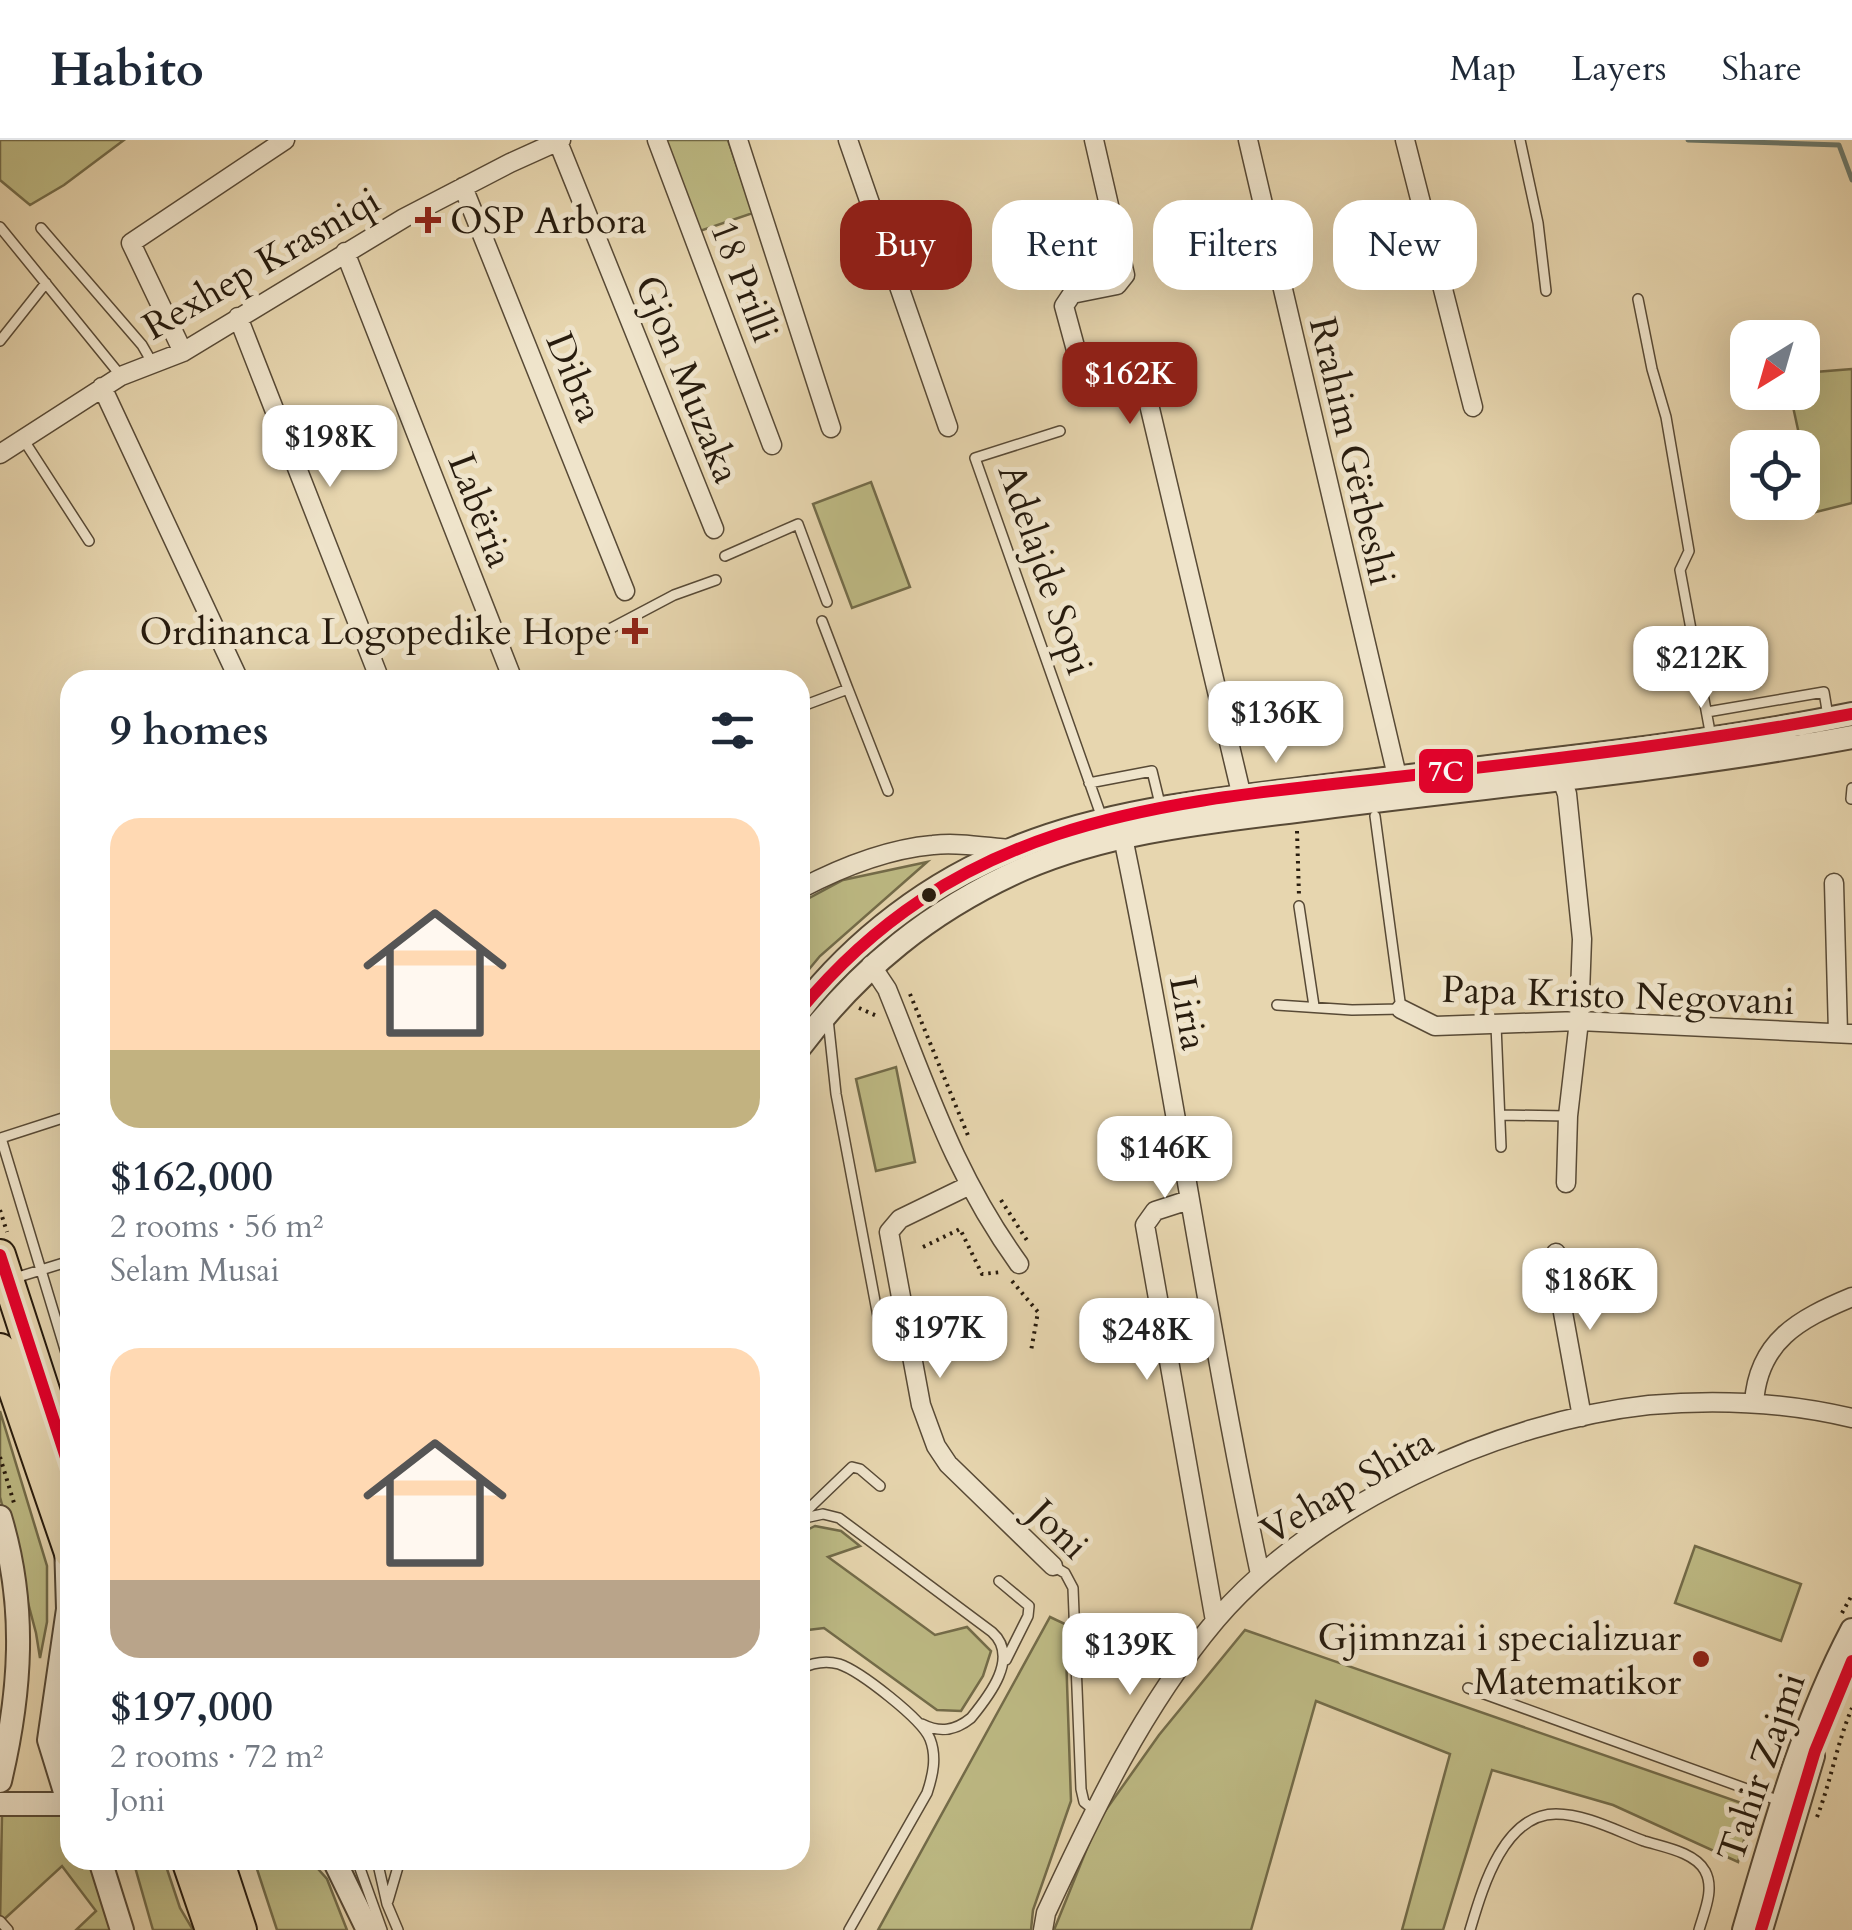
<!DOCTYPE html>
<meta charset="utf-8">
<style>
body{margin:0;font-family:Cardo,serif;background:#f6f6f7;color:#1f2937;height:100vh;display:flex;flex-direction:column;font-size:38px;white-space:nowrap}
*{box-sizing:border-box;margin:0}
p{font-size:32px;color:#747a83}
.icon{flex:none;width:55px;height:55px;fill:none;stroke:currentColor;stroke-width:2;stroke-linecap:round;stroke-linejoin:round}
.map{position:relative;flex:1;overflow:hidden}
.sheet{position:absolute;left:60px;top:530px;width:750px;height:1200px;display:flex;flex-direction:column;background:#fff;border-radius:30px;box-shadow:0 10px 40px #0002}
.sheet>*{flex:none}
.top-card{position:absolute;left:840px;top:60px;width:860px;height:90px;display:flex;gap:20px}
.needle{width:65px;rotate:217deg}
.tools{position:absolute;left:1730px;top:180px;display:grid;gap:20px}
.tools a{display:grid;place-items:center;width:90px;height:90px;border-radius:20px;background:#fff;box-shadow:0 10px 40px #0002;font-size:50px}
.price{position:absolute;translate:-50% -85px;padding:0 22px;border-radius:20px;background:#fff;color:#222;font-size:32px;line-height:65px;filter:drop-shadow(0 2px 5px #0008)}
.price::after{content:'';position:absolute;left:50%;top:60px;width:30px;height:22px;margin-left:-15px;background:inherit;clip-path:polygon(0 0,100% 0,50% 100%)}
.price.selected{background:#8f2418;color:#fff}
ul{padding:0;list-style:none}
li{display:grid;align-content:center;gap:20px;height:530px;padding:0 50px}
li span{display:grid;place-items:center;height:310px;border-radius:30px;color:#555}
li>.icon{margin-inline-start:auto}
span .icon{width:180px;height:180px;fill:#fffc;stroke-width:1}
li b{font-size:42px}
h2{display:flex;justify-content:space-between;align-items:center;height:120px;padding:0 50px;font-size:42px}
.tag{padding:0 35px;border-radius:30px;background:#fff;box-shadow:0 10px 40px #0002;font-size:35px;line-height:90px}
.tag.selected{background:#8f2418;color:#fff}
header{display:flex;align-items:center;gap:60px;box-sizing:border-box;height:140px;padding:0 50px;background:#fff;border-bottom:2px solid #e0e1e3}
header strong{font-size:48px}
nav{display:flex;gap:55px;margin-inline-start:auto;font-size:35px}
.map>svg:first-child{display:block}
.green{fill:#bebb85;stroke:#736c4a;stroke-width:2.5}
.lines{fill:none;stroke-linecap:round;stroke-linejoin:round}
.stream{stroke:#6b7a6e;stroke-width:5}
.service-casing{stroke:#584a36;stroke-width:12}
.minor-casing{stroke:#584a36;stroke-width:21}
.tertiary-casing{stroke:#584a36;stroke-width:26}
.trunk-casing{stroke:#281c0e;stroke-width:34}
.path{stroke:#281c0e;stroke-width:4;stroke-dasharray:2.5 5;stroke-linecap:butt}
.service{stroke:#efe4cb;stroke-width:9}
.minor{stroke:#efe4cb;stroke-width:18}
.tertiary{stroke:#efe4cb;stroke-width:22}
.trunk{stroke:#e7d6af;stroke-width:30}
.bus-1-casing{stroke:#efe4cb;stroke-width:20}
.bus-1{stroke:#e4002b;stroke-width:12}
.poi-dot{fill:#8f2418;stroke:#efe4cb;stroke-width:4}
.bus-dot{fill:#281c0e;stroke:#efe4cb;stroke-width:4}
.labels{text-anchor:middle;stroke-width:10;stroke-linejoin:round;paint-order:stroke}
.poi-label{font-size:38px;fill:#281c0e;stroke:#efe4cb;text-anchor:end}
.street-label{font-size:38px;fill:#281c0e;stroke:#efe4cb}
.line-badge{stroke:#efe4cb;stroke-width:4}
.badge-label{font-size:28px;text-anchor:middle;font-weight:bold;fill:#fff}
</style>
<header>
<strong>Habito</strong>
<nav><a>Map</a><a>Layers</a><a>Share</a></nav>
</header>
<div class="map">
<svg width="1852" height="1790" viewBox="0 0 1852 1790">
<rect width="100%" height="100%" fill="#e7d6af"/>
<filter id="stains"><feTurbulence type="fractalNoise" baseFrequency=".002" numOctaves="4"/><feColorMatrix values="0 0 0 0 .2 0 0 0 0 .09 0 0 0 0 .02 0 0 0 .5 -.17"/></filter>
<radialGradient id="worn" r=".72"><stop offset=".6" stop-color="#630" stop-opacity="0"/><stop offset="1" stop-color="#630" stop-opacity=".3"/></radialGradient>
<path class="green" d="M 0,0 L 124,0 L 64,45 L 30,65 L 0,40 Z
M 665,0 L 728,0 L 753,73 L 697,92 Z
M 1852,229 L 1852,363 L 1816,372 L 1790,253 L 1802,252 L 1803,233 Z
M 871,342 L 910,447 L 852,468 L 813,364 Z
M 927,722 L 820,816 L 800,840 L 800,763 L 843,740 Z
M 896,927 L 915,1022 L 876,1031 L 856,939 Z
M 0,1271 L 47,1426 L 47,1482 L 40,1518 L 36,1493 L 0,1357 Z
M 815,1386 L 841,1391 L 860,1406 L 828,1417 L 935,1495 L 967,1487 L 991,1511 L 983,1536 L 961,1571 L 937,1570 L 824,1488 L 808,1490 L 800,1498 L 800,1397 L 801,1393 Z
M 1695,1406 L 1801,1444 L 1781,1501 L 1675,1463 Z
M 1050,1477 L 1065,1484 L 1071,1661 L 1033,1770 L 1031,1790 L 878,1790 Z
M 1245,1490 L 1753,1667 L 1738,1722 L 1613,1665 L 1492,1630 L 1443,1790 L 1402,1790 L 1450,1614 L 1316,1561 L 1251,1790 L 1054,1790 L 1098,1681 L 1159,1595 Z
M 60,1669 L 70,1686 L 70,1720 L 91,1720 L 107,1761 L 110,1790 L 76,1790 L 96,1771 L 62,1726 L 0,1783 L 2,1675 Z
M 133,1720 L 164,1720 L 180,1768 L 193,1790 L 153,1790 Z
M 254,1720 L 310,1720 L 327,1739 L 347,1790 L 277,1790 Z"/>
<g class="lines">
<path class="stream" d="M 1688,0 L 1839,5 L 1852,40"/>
<g class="service-casing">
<path id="service" d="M 1520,0 L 1538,83 L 1546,151
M 0,87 L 121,236
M 41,88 L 142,205 L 153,224
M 1638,159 L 1652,229 L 1666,277 L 1689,411 L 1680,430 L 1711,597
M 0,201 L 46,143
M 1060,291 L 975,318 L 1102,678
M 23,299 L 89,401
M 725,416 L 798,384 L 827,462
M 822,481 L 848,549
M 585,502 L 674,455 L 716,440
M 800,567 L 848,549 L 888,651
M 1707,572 L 1824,552 L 1828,576
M 1089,643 L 1152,631 L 1161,668
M 1851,659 L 1852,648
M 1299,766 L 1314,866
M 1277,865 L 1352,870 L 1401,869 L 1375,676
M 828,879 L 836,954 L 879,1182 L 904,1177
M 1496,885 L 1501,1007
M 1500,975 L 1568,976
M 69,976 L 1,998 L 70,1226
M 15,1138 L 70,1121
M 800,1377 L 852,1327 L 860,1329 L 880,1346
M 800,1379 L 823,1374 L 839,1378 L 992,1492 C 1020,1517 989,1556 971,1578 C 955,1591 940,1593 922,1584
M 1053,1426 L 1065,1433 L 1073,1448 L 1081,1649 L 1084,1662 L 1094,1670
M 999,1441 L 1029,1466 L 1028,1476 L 1006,1520
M 800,1529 C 812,1523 825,1520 839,1524 C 860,1531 922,1579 930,1599 C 937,1617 933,1635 927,1653 L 849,1790
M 1468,1548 L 1780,1661
M 357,1720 L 382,1790
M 377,1720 L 387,1764 L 398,1790
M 388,1761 L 400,1720
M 0,1781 L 8,1790
M 1470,1790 C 1482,1750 1503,1674 1556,1674 C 1585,1674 1617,1691 1644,1701 C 1663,1707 1695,1712 1705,1731 C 1715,1749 1704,1772 1699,1790"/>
</g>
<g class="minor-casing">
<path id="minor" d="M 657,0 L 772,305
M 738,0 L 831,288
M 848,0 L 948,287
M 1094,0 L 1125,135 L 1117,145 L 1072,154 L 1064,166 L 1083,236 L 1088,238 L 1135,228 L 1143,239 L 1242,657
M 1248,0 L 1397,636
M 1405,0 L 1473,267
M 558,2 L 714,389
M 463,47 L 625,451
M 345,112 L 513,540
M 238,177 L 380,540
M 183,212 L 131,103 L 285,0
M 102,247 L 239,540
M 0,314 L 121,236 L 183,212 L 404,78 L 510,23 L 561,0
M 1562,640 L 1567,654 L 1582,799 L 1579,881 L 1568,976 L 1566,1043
M 1121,688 C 1173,935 1207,1186 1260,1434
M 1834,743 L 1838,893
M 800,749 C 840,728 887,709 933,705 C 958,702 985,707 1011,709
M 871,825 L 887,849 C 928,950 954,1034 1019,1124
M 1401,869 L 1435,886 L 1579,881 L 1852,894
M 968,1046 L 900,1079 L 889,1092 L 921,1265 L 936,1306 L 948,1324 L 1053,1426
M 1189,1060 L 1155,1071 L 1145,1085 L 1215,1481
M 1556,1113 L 1560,1156 L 1582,1277
M 1754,1263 C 1758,1201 1799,1179 1852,1157
M 1043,1790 L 1046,1773 C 1094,1670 1142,1568 1216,1480 C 1314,1365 1500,1281 1649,1265 C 1717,1259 1785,1262 1852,1278"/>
</g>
<g class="tertiary-casing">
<path id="tertiary" d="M 800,870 C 855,799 931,741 1015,708 C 1113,668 1223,659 1326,646 C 1501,624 1679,609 1852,574
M 800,907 C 860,828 931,770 1023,729 C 1115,689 1219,681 1319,668 C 1496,645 1675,630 1852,597
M 0,1377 C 27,1466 21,1552 0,1641
M 66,1402 L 68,1469 L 49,1600 L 70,1668
M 0,1664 L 68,1664
M 100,1720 L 122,1790
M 334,1720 L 368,1790
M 1744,1790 C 1774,1688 1802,1585 1852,1490
M 1761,1790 L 1813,1616"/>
</g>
<g class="trunk-casing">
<path id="trunk" d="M 0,1115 L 70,1330
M 0,1209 L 70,1413
M 187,1720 L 211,1790
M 218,1720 L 241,1790"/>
</g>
<path class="path" d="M 1297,691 L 1299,756
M 910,854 L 969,998
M 859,868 L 877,876
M 1001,1060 L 1028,1102
M 0,1070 L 7,1092
M 923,1107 L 960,1089 L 982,1134 L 1002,1132
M 1012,1141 L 1038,1172 L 1031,1211
M 0,1317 L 14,1363
M 1842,1473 L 1852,1455
M 1817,1677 C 1831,1641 1837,1603 1852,1568"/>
<use href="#service" class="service"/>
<use href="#minor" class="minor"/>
<use href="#tertiary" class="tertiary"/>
<use href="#trunk" class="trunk"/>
<g class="bus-1-casing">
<path id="bus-1" d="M 800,870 C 971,664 1185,662 1432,633 C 1573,617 1713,600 1852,574
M 0,1115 L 70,1330
M 1761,1790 L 1815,1611 L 1852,1521"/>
</g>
<use href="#bus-1" class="bus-1"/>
</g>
<g class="poi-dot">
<path d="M423 65h10v10h10v10h-10v10h-10v-10h-10v-10h10z"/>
<path d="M630 476h10v10h10v10h-10v10h-10v-10h-10v-10h10z"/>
<circle cx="1701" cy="1519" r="10"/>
</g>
<circle class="bus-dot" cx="929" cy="755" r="9"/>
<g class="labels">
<g class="poi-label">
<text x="450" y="93" text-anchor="start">OSP Arbora</text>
<text x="612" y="504">Ordinanca Logopedike Hope</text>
<text x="1681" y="1510">Gjimnzai i specializuar<tspan x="1681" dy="44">Matematikor</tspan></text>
</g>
<g class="street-label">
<text transform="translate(261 123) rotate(-30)" y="13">Rexhep Krasniqi</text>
<text transform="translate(745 141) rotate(69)" y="13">18 Prilli</text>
<text transform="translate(575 237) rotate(68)" y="13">Dibra</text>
<text transform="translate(688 239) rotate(68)" y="13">Gjon Muzaka</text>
<text transform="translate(1353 311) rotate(77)" y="13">Rrahim Gërbeshi</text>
<text transform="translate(481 370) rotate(69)" y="13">Labëria</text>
<text transform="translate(1046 429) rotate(71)" y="13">Adelajde Sopi</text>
<text transform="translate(1618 855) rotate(2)" y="13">Papa Kristo Negovani</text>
<text transform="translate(1189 873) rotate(80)" y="13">Liria</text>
<text transform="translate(1347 1346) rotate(-30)" y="13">Vehap Shita</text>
<text transform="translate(1059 1389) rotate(45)" y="13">Joni</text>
<text transform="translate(1761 1627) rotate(-71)" y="13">Tahir Zajmi</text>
</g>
</g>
<rect class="line-badge" x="1417" y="607" width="58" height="48" rx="10" fill="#e4002b"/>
<g class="badge-label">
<text x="1446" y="641">7C</text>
</g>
<rect width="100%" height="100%" filter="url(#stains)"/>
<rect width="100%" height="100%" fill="url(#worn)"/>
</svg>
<div class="tools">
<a><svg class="needle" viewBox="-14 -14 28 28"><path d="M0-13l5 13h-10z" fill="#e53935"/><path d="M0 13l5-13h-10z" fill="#747a83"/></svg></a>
<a><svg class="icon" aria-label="locate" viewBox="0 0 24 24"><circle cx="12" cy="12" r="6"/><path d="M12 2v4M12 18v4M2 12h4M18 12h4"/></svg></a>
</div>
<b class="price selected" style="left:1130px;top:287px">$162K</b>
<b class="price" style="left:330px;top:350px">$198K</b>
<b class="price" style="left:1701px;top:571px">$212K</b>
<b class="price" style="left:1276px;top:626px">$136K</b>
<b class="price" style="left:1165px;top:1061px">$146K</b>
<b class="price" style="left:1590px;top:1193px">$186K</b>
<b class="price" style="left:940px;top:1241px">$197K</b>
<b class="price" style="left:1147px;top:1243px">$248K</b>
<b class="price" style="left:1130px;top:1558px">$139K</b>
<div class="top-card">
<a class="tag selected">Buy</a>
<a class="tag">Rent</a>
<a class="tag">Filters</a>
<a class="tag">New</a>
</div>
<section class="sheet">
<h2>9 homes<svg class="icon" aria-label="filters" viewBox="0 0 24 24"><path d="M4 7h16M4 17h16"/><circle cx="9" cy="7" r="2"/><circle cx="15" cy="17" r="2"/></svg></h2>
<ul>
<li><span style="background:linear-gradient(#ffd9b3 75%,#c2b280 0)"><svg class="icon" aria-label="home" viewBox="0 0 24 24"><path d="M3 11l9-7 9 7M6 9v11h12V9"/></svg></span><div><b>$162,000</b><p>2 rooms · 56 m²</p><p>Selam Musai</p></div></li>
<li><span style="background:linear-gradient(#ffd9b3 75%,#b9a48a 0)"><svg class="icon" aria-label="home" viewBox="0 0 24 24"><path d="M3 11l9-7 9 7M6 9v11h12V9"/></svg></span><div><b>$197,000</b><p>2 rooms · 72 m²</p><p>Joni</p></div></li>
</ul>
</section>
</div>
